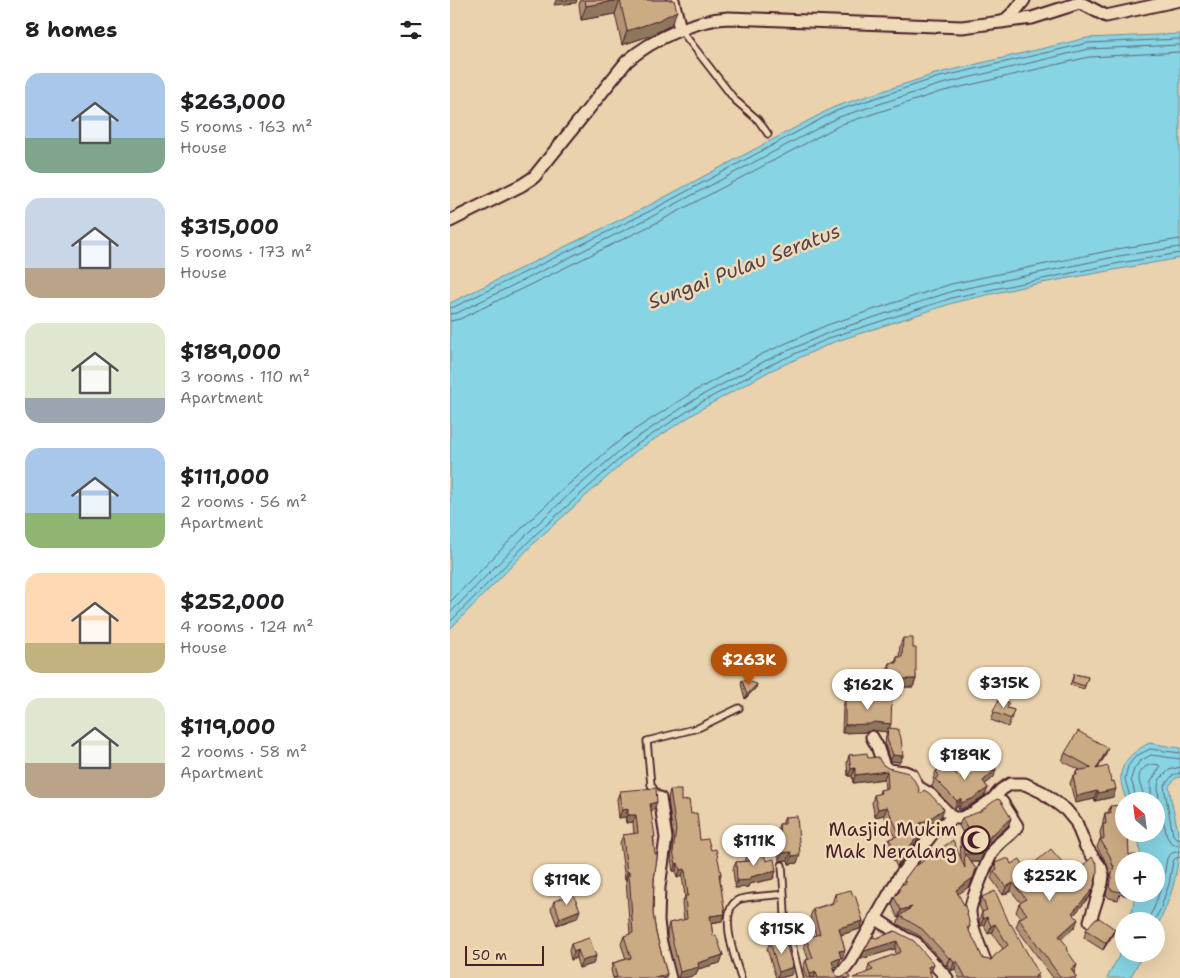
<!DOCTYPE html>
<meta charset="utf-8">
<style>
body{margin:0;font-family:"Shantell Sans",sans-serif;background:#f2f2f2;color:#202124;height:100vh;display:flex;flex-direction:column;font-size:19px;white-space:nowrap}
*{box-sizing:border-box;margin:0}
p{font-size:16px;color:#757577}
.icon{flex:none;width:28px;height:28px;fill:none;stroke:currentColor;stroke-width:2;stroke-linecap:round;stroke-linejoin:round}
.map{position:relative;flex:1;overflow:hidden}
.drawer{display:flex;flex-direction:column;background:#fff;width:450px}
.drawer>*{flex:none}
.needle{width:32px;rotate:332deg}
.controls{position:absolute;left:665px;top:792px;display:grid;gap:10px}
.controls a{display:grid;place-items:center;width:50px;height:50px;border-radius:50%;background:#fff;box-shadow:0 5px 20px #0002;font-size:25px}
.scale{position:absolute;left:15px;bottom:12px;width:79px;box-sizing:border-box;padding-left:5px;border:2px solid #4a1f2b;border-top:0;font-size:14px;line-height:18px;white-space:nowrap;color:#4a1f2b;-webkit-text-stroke:4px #f0dbb9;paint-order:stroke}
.price{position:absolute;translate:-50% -42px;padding:0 11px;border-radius:18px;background:#fff;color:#222;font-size:16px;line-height:32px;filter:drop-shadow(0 1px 2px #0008)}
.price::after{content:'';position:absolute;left:50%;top:30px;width:15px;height:11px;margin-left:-8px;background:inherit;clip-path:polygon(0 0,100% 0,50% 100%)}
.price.selected{background:#b45309;color:#fff}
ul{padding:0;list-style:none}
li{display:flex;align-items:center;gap:15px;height:125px;padding:0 25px}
li span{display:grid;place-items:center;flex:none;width:140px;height:100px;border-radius:15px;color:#555}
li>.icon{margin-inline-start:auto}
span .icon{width:60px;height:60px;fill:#fffc;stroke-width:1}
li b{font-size:21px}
h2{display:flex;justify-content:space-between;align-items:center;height:60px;padding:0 25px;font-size:21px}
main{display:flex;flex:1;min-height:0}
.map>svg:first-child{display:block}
.water{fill:#86d4e4;stroke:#6e8c9a}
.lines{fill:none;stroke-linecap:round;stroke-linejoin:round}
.shore{stroke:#626775;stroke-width:1}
.lane-casing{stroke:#4a1f2b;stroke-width:9}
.street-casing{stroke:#4a1f2b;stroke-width:15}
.lane{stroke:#f0dbb9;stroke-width:5.5}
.street{stroke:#f0dbb9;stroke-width:11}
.wall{fill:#af9372;stroke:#4a1f2b}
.shaded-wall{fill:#8e785c;stroke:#4a1f2b}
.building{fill:#cbab84;stroke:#4a1f2b}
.labels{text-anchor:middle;stroke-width:5;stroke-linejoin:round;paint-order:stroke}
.poi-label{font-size:19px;fill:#4a1f2b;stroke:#f0dbb9;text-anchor:end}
.water-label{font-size:20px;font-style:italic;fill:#564350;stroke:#f0dbb9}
</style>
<main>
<section class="drawer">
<h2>8 homes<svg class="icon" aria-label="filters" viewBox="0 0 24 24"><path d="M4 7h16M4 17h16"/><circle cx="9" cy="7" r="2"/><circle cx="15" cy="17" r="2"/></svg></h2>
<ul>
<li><span style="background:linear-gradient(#a9c7e8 65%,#7fa58c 0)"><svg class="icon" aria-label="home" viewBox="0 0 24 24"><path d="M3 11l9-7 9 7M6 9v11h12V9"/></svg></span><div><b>$263,000</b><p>5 rooms · 163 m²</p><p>House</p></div></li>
<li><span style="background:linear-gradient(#c9d6e8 70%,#b9a48a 0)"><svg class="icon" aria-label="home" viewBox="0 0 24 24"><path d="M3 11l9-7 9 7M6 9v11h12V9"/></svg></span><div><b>$315,000</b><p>5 rooms · 173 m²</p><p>House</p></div></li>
<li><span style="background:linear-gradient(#dfe7d0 75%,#9aa5b1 0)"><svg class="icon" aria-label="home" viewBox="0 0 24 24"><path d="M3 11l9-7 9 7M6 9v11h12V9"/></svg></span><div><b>$189,000</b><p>3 rooms · 110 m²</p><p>Apartment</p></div></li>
<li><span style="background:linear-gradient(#a9c7e8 65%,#8fb573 0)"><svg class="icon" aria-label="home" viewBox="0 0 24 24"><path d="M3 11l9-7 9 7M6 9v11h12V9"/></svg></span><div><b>$111,000</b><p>2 rooms · 56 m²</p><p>Apartment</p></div></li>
<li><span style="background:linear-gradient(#ffd9b3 70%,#c2b280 0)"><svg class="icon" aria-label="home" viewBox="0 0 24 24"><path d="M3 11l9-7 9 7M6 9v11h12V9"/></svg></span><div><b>$252,000</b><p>4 rooms · 124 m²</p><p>House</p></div></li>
<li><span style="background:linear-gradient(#dfe7d0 65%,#b9a48a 0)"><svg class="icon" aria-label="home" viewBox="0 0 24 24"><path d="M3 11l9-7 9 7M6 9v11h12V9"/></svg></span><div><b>$119,000</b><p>2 rooms · 58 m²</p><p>Apartment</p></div></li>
</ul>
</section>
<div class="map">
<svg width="730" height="978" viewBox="0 0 730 978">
<rect width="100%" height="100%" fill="#ead2ad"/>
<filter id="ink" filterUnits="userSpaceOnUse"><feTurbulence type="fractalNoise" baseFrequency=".02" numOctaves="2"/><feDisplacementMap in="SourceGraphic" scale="10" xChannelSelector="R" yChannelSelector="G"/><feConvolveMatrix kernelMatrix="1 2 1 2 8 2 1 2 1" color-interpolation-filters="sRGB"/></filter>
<g filter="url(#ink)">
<path class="water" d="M 730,34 L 730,258 L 581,285 L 506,302 L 384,342 L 320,371 L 253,408 L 186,451 L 89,538 L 0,629 L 0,303 L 198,206 L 384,107 L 485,74 L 637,38 Z
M 699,743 L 730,748 L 730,777 L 726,778 L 719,786 C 721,804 727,822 729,839 C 730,870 720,902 706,928 L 706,921 L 680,921 L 685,894 L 706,894 L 706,861 L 691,861 L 688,834 L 706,834 L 706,801 L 677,801 C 664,772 672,758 699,743 Z
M 674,941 L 674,954 L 693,954 L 680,978 L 657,978 L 671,952 Z"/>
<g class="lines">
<path class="shore" d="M 0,308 L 4,307 L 200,211 L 386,111 L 486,78 L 638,43 L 730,39
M 0,314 L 7,313 L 203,216 L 389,117 L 488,85 L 638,49 L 730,45
M 0,321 L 10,319 L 206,223 L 392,124 L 490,92 L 639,57 L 730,52
M 0,602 L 76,524 L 119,484 L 175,436 L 243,392 L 312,354 L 377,325 L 501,284 L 667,249 L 730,239
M 0,613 L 81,530 L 124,490 L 180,442 L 247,398 L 315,361 L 380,332 L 503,291 L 669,256 L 730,247
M 0,622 L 86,534 L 183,447 L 250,403 L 318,366 L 382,337 L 505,297 L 670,263 L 730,253
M 730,767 L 719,770 L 710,779 L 708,786 L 709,801 L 717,837 L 722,844 L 730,846
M 730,773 L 723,775 L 714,786 L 723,835 L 726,838 L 730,839
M 681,801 L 675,779 L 678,766 L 686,756 L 700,749 L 730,753
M 687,801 L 681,779 L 684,769 L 690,761 L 701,755 L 730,759
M 695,801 C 695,794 690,788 689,780 C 688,769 699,762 709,765 L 710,767 L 701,782 L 701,801
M 697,921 L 704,908 L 713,882 L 717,858 L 722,853 L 730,851
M 704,921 L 710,910 L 719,884 L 723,861 L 726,858 L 730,857"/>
<g class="lane-casing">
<path id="lane" d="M 230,29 L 285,100 L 308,120 L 318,134
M 207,794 L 201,785 L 197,741 L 248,728 L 289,708
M 334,894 L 335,915 L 350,978
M 291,978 C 286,962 267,911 288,900 C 295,896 324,896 334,894 L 332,865"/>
</g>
<g class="street-casing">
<path id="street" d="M 223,0 L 230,29
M 553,22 L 566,10 L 574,0
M 0,221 L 72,185 L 84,177 L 177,61 C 203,39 244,20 278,18 L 512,27 L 582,18 L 629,3 L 635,5 L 656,16 L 730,0
M 422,737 L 427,746 L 434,766 L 439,770 L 455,772 L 462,775 L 468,787 L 481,795 L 503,818
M 210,798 L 216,838 L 209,887 L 208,920 L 210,939 L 220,978
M 425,918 L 455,938 L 466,943 L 471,950 L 497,978
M 535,961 C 530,947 521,927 520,913 C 519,905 540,854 545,848 C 552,839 562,835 567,826 L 552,802 L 543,799
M 388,978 L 401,961 L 449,877 L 486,829 L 503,818 L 511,818 L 523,813 L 543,799 L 551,790 L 560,784 L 575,784 L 592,792 L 616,810 L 626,822 L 636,847 L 651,868 L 653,875 L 652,883 L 640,921"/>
</g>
<use href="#lane" class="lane"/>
<use href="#street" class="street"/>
</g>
<path class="wall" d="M 131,0 L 224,0 L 221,25 L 202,35 L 172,45 L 165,14 L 131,20 L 129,4 Z
M 453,638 L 463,648 L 466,679 L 463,687 L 453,687 L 450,695 L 437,695 L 437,670 L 440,663 L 445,663 L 447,657 L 449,657 L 450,645 Z
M 624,674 L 638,677 L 634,689 L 620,685 Z
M 292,680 L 306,688 L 295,699 L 291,684 Z
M 425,696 L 439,728 L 453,756 L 450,762 L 440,761 L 435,745 L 436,735 L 437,732 L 422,730 L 417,732 L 392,733 L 393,707 L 395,699 L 424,698 Z
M 549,699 L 557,708 L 564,710 L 558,727 L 541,720 Z
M 615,753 L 655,756 L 648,768 L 663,797 L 645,801 L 644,799 L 625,803 L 620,783 L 623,776 L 625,775 L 626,771 L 630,770 L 612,761 Z
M 399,755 L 418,758 L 432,764 L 470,794 L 491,817 L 479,825 L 472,829 L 469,838 L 447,867 L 437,847 L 439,839 L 445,837 L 434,815 L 425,817 L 422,803 L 424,795 L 429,794 L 430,790 L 435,789 L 434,779 L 403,783 L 402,776 L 398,776 L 397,763 Z
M 523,765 L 534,766 L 544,777 L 535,784 L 538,788 L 535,795 L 519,806 L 508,810 L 508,806 L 504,809 L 482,787 L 484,780 L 483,779 L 486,771 L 509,778 L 521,770 Z
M 220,790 L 231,801 L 241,814 L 250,840 L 261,850 L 271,874 L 270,878 L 272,921 L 261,923 L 263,936 L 273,955 L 270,963 L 248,969 L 246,975 L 234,978 L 227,978 L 217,938 L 217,931 L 219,923 L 234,920 L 232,904 L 235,896 L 232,876 L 227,878 L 226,871 L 223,871 L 221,859 L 223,837 L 218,798 Z
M 170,791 L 204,810 L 201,811 L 204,841 L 204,879 L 203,913 L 206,933 L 217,974 L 163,978 L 161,970 L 163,963 L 176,959 L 171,944 L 174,936 L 180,934 L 176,880 L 175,880 L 170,843 L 173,835 L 184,834 L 183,822 L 176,823 L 175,817 L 169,818 L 167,799 Z
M 660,806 L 674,861 L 674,894 L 679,894 L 678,896 L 670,894 L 668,900 L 659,898 L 656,895 L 661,873 L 660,874 L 657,864 L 647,847 L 650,839 L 651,839 L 650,832 L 653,824 L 653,821 L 655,813 L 658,813 Z
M 335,817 L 347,863 L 339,864 L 338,860 L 329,861 L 327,832 L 329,824 L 332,824 Z
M 512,818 L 561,818 L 558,826 L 540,842 L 538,842 L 530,862 L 521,862 L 526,869 L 520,886 L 508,894 L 520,926 L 518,930 L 533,959 L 541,960 L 553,949 L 542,932 L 538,934 L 534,925 L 530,926 L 529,920 L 532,912 L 529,905 L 532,897 L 560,925 L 588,978 L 509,978 L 505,969 L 501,971 L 498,965 L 496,966 L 470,936 L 447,924 L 450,918 L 448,918 L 442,905 L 444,897 L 447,894 L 454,880 L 466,866 L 511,859 L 510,840 L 513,833 L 509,826 Z
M 298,855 L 316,861 L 326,871 L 323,879 L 299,884 L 298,887 L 285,888 L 283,869 L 286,862 L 295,861 Z
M 545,863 L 561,864 L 640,896 L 624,915 L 625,927 L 611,939 L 617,951 L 624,973 L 626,978 L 603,978 L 566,927 L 569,919 L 571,918 L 566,912 L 569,904 L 571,903 L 561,891 L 553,895 L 541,878 L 543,874 L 542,871 Z
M 385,894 L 403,896 L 413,921 L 410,929 L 391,935 L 393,957 L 391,958 L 388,966 L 384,967 L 386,976 L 400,978 L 356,978 L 353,968 L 356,960 L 358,959 L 354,946 L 356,938 L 366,935 L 360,917 L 363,909 L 382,903 Z
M 104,901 L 127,918 L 107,925 L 101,909 Z
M 665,929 L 662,936 L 653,950 L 634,938 L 636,930 Z
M 445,931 L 484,964 L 481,972 L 417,973 L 419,964 L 446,954 L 445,949 L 411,959 L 427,938 Z
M 320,942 L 341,975 L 330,978 L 326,978 L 317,949 Z
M 121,944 L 146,956 L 143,964 L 129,968 L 126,958 L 121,960 L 119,951 Z"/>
<path class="shaded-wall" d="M 106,0 L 127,0 L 126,3 L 104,5 Z
M 170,0 L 165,14 L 131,20 L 136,6 Z
M 227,11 L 221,25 L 202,35 L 172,45 L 177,31 Z
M 453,679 L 466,679 L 463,687 L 450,687 Z
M 307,684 L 306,688 L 295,699 L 297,695 Z
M 439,688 L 453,688 L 450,695 L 437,695 Z
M 424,722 L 441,724 L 438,732 L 438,728 L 437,732 L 422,730 L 417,732 L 392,733 L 395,725 Z
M 658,748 L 655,756 L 643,777 L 646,769 Z
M 443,755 L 453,756 L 450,762 L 440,761 Z
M 405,768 L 402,776 L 398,776 L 401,769 Z
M 546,769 L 544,777 L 530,789 L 533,781 Z
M 437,771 L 434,779 L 403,783 L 405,775 Z
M 538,788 L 535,795 L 519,806 L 508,810 L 511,803 Z
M 666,789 L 663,797 L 645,801 L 648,793 Z
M 647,791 L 644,799 L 625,803 L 627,796 Z
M 511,798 L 508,806 L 504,809 L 507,801 Z
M 207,802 L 204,810 L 197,812 L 200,804 Z
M 437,807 L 434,815 L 425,817 L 428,809 Z
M 178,809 L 175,817 L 169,818 L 172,810 Z
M 494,809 L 491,817 L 479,825 L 466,832 L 469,824 Z
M 178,815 L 186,815 L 183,822 L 176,823 Z
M 561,818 L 558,826 L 540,842 L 538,842 L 530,862 L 515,862 L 515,854 Z
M 472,830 L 469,838 L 447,867 L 450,860 Z
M 341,852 L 338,860 L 329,861 L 332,853 Z
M 350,855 L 347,863 L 339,864 L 342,856 Z
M 228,863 L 226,871 L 223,871 L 226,864 Z
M 235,869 L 232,876 L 227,878 L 230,870 Z
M 326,871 L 323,879 L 299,884 L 298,887 L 285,888 L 287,881 L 300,877 Z
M 177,872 L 179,872 L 176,880 L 175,880 Z
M 523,878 L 520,886 L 503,898 L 506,890 Z
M 563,883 L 561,891 L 553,895 L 556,887 Z
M 643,889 L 640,896 L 619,921 L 622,913 Z
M 462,907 L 450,916 L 450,918 L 448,918 L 451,910 Z
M 130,910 L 127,918 L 107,925 L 110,918 Z
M 275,914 L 272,921 L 258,923 L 260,916 Z
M 537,917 L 534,925 L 530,926 L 533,919 Z
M 628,919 L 625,927 L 606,944 L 609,936 Z
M 413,921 L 410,929 L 386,936 L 389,928 Z
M 545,924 L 542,932 L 538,934 L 541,926 Z
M 665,929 L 662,936 L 653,950 L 656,943 Z
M 447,941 L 445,949 L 411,959 L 414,951 Z
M 128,950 L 126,958 L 121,960 L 124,952 Z
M 395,950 L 393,957 L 386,959 L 389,951 Z
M 273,955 L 270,963 L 248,969 L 246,975 L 234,978 L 228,978 L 230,972 L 248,963 Z
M 146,956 L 143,964 L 129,968 L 132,961 Z
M 501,957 L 498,965 L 496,966 L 499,958 Z
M 391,958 L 388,966 L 379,969 L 382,961 Z
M 507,961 L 505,969 L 501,971 L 504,963 Z
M 484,964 L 481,972 L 475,974 L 478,967 Z
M 627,965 L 624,973 L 618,977 L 621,969 Z
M 343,967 L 341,975 L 330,978 L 327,978 L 329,972 Z
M 366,972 L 364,978 L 359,978 L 360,974 Z
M 217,974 L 216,978 L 206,978 Z"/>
<path class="building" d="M 135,0 L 168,0 L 136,6 Z
M 170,0 L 224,0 L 227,11 L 207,21 L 177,31 Z
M 453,638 L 463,638 L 463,648 L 466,648 L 466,679 L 453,679 L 453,688 L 439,688 L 440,663 L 447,663 L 447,657 L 452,657 Z
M 624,674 L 638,677 L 635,686 L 622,682 Z
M 292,680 L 307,684 L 297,695 Z
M 425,696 L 442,696 L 441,724 L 424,722 L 420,724 L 395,725 L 395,699 L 425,698 Z
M 549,699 L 559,703 L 557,708 L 564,710 L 561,719 L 543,712 Z
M 438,728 L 448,729 L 451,738 L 453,756 L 443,755 L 437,739 Z
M 628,731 L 658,748 L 646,769 L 658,766 L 661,782 L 664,781 L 666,789 L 648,793 L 647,791 L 627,796 L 623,776 L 627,775 L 626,771 L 642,768 L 615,753 Z
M 417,753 L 418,758 L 428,757 L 432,764 L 438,768 L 459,773 L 468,786 L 470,794 L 474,790 L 479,793 L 494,809 L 482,817 L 469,824 L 472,830 L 450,860 L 439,839 L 450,835 L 437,807 L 428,809 L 424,795 L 431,793 L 430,790 L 438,788 L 437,771 L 405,775 L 405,768 L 401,769 L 399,755 Z
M 529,760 L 534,766 L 540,761 L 546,769 L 533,781 L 538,788 L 522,799 L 511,803 L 511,798 L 507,801 L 485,779 L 489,776 L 486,771 L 495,765 L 498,769 L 501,767 L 509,778 L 524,767 L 523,765 Z
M 206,788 L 207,802 L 200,804 L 205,837 L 203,837 L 205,854 L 207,854 L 207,858 L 204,879 L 203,913 L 206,933 L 217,974 L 206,978 L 163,978 L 167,977 L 163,963 L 181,958 L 174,936 L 183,933 L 179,872 L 177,872 L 173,835 L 188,833 L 186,815 L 178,815 L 178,809 L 172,810 L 170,791 Z
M 220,790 L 231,790 L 231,801 L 239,800 L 241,814 L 247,813 L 250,840 L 258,839 L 261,850 L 266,849 L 271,874 L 269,874 L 275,914 L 260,916 L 263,936 L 266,935 L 273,955 L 248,963 L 249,967 L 230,972 L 220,930 L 219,923 L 237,919 L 235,896 L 238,896 L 235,869 L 230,870 L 228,863 L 226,864 L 223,852 L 226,830 Z
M 547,799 L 550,800 L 561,818 L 543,834 L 541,834 L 533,854 L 515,854 L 526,869 L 523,878 L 506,890 L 516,909 L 520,926 L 517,928 L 525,941 L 533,959 L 541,960 L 545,955 L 558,945 L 545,924 L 541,926 L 537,917 L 533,919 L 532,915 L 532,912 L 537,910 L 532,897 L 545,891 L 560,925 L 561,924 L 589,974 L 585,976 L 586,978 L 516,978 L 507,961 L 504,963 L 501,957 L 499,958 L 472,929 L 450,916 L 462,907 L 451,910 L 444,897 L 450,891 L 449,889 L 451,885 L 456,883 L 454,880 L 465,865 L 466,866 L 503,840 L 515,868 L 513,832 L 518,829 L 512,818 L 529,812 Z
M 671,805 L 673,835 L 678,835 L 679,855 L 687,855 L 687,861 L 674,861 L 674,887 L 672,886 L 670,892 L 662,890 L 659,887 L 664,865 L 663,866 L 660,856 L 650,839 L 654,839 L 653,824 L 656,824 L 655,813 L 661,813 L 660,806 Z
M 347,816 L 350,855 L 342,856 L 341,852 L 332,853 L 329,824 L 335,824 L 335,817 Z
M 601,849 L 623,875 L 642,857 L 647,864 L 647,874 L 643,889 L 622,913 L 628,919 L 609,936 L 618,947 L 616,949 L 627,965 L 621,969 L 626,977 L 626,978 L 611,978 L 569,919 L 577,914 L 569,904 L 576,899 L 563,883 L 556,887 L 544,871 L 547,869 L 545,863 L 555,859 L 559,859 L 561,864 L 570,859 L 576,870 Z
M 313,851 L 316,861 L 324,859 L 326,871 L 300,877 L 300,880 L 287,881 L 286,862 L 300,861 L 298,855 Z
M 401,890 L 403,896 L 405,895 L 413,921 L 389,928 L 395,950 L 389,951 L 391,958 L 382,961 L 386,976 L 393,977 L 398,973 L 400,978 L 368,978 L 366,972 L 360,974 L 356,960 L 363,958 L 356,938 L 370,934 L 363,909 L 384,903 L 387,901 L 385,894 Z
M 123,894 L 130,910 L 110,918 L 104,901 Z
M 649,918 L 665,929 L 656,943 L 636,930 L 643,921 Z
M 445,931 L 464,941 L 484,964 L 478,967 L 482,978 L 403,978 L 423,970 L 419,964 L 451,952 L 447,941 L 414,951 L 422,937 L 427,938 Z
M 334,937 L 343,967 L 329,972 L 320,942 Z
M 139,938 L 146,956 L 132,961 L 128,950 L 124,952 L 121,944 Z"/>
</g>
<defs>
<g id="mosque-ring" transform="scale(1.4375)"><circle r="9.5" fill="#f0dbb9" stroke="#4a1f2b" stroke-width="1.5"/><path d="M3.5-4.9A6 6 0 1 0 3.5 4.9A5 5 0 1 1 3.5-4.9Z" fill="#4a1f2b"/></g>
</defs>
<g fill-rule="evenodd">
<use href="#mosque-ring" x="526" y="840"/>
</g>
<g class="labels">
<g class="poi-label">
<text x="507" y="836">Masjid Mukim<tspan x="507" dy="22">Mak Neralang</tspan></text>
</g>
<g class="water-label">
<text transform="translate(294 266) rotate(-21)" y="7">Sungai Pulau Seratus</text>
</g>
</g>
</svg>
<div class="controls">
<a><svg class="needle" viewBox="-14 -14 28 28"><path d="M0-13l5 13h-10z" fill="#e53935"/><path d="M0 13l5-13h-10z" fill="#757577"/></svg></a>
<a>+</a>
<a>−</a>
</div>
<div class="scale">50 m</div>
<b class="price selected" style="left:299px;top:686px">$263K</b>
<b class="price" style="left:554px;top:709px">$315K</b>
<b class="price" style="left:418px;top:711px">$162K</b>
<b class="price" style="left:515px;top:781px">$189K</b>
<b class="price" style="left:304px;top:867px">$111K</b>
<b class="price" style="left:600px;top:902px">$252K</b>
<b class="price" style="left:117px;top:906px">$119K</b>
<b class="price" style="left:332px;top:955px">$115K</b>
</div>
</main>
